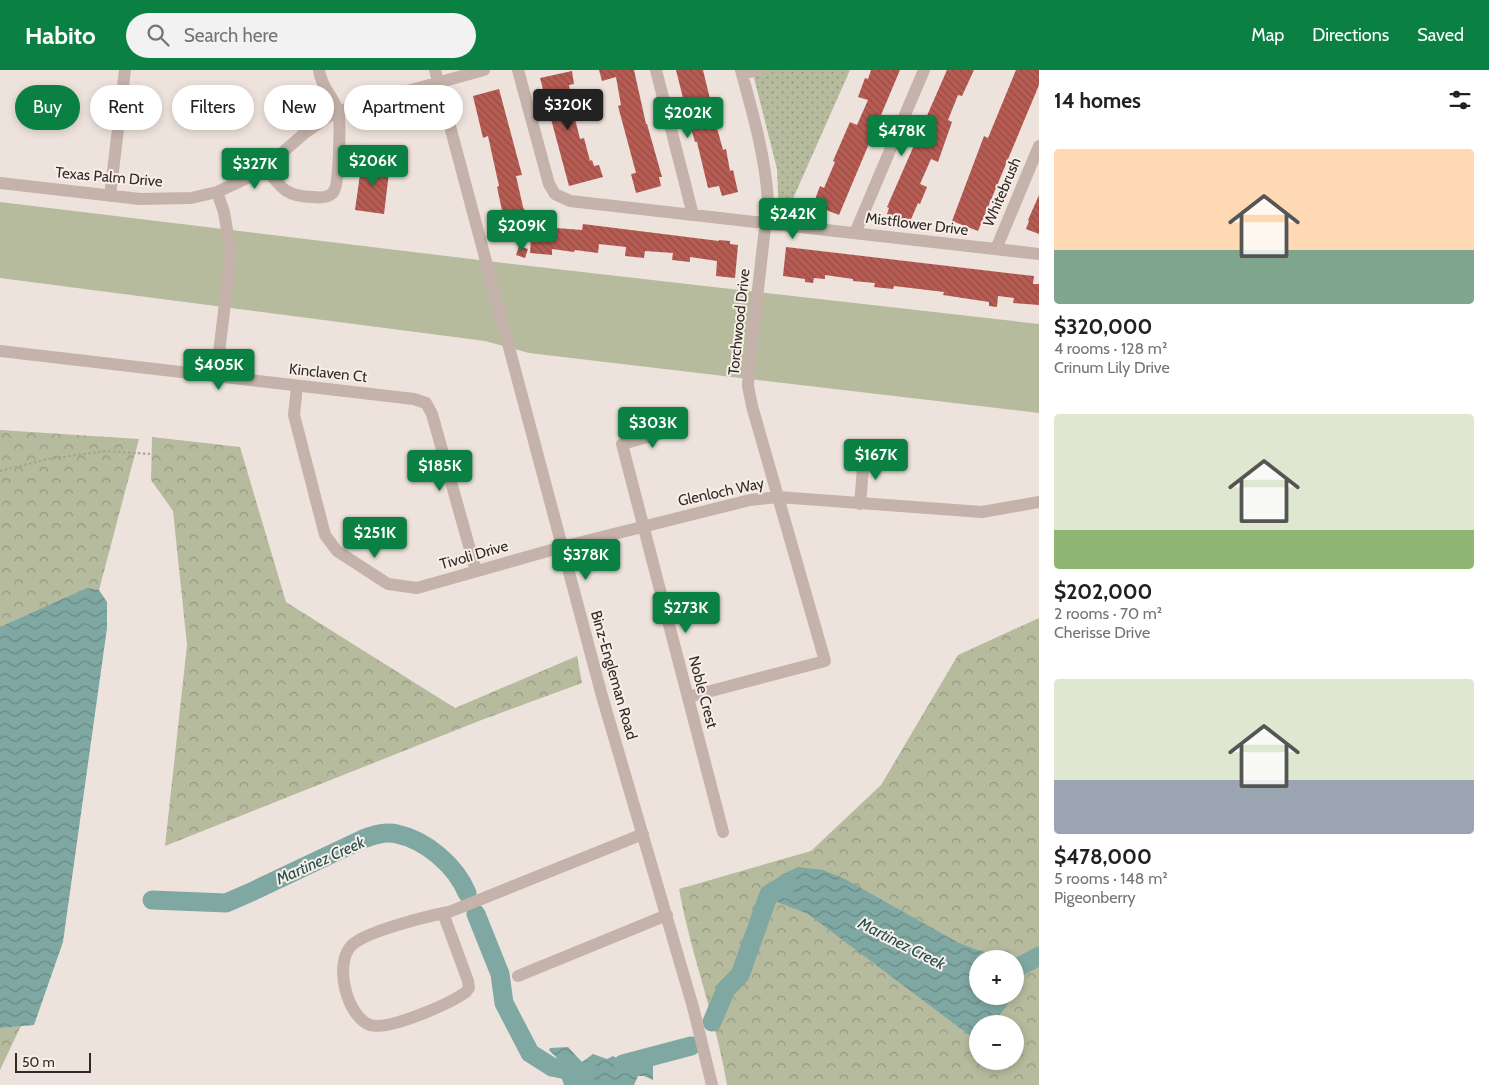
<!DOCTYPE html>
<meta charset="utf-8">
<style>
body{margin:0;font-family:Cabin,sans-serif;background:#f2f2f2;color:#202124;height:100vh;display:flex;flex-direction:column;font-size:19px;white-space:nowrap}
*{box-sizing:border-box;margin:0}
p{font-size:16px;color:#757577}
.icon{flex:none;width:28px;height:28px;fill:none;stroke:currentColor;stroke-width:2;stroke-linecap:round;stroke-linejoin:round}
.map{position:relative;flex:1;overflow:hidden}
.side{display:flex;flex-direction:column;background:#fff;width:450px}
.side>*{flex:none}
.banner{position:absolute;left:15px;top:15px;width:475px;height:45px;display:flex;gap:10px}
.controls{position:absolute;left:969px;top:880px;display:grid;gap:10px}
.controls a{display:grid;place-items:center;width:55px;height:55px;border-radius:50%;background:#fff;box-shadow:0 2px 8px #0003;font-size:25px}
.scale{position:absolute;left:15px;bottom:12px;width:76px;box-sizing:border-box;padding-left:5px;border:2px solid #332a28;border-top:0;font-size:14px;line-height:18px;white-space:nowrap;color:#332a28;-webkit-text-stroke:4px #f7eee8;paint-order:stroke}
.price{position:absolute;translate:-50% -42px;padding:0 11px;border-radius:5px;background:#0b8043;color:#fff;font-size:16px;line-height:32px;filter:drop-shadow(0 1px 2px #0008)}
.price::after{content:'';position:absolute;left:50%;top:30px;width:15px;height:11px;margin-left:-8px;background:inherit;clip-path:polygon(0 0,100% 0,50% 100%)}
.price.active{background:#222;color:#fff}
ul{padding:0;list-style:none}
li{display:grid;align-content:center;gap:10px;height:265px;padding:0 15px}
li span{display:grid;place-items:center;height:155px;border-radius:5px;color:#555}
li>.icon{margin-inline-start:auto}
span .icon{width:90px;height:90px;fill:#fffc;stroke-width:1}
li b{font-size:21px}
h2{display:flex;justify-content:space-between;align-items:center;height:60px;padding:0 15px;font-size:21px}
.tag{padding:0 18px;border-radius:22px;background:#fff;box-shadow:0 2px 8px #0003;font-size:18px;line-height:45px}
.tag.active{background:#0b8043;color:#fff}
header{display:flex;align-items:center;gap:30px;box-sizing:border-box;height:70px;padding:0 25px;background:#0b8043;color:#fff}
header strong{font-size:24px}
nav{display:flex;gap:28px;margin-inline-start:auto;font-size:18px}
.search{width:350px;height:45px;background:#f2f2f2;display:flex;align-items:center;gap:12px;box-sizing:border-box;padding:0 18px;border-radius:28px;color:#757577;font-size:19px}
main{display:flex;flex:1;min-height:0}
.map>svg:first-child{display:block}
.grass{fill:#b6bb9e}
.forest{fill:url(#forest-crowns);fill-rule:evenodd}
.park{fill:url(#park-dots)}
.water{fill:url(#water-waves)}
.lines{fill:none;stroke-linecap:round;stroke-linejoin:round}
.river{stroke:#7fa8a3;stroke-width:19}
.building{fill:url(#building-back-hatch)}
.path{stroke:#b09c94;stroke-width:2;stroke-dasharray:2.5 2.5;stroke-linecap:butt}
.minor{stroke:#c5b2aa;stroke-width:12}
.labels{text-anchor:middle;stroke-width:4;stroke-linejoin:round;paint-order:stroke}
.street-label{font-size:15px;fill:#332a28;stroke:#f7eee8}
.water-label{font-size:16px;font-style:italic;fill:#234f4c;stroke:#f7eee8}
</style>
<header>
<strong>Habito</strong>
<div class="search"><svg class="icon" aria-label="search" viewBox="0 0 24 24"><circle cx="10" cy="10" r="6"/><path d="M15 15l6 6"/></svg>Search here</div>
<nav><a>Map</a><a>Directions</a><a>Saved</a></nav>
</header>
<main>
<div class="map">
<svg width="1039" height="1015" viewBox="0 0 1039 1015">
<defs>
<pattern id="forest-crowns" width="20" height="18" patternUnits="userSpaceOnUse" patternTransform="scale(1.25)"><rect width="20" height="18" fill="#b6bb9e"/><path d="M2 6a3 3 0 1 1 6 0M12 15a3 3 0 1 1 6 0" fill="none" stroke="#959881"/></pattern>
<pattern id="park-dots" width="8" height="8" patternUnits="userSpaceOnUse" patternTransform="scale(1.25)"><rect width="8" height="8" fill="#b6bb9e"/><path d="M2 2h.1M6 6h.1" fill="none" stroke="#959881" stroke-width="1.8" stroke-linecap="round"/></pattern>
<pattern id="water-waves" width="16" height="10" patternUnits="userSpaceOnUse" patternTransform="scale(1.25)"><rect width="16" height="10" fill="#7fa8a3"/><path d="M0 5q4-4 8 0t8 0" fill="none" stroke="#698985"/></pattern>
<pattern id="building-back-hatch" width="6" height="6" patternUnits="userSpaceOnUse" patternTransform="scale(1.25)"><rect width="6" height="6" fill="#b65c53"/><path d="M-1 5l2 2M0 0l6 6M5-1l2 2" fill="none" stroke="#954c45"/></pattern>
</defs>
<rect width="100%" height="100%" fill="#eee3dc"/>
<path class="grass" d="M 0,132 L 504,193 L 1039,254 L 1039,343 L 529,283 L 485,271 L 0,208 Z"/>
<path class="forest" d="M 0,360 L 139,369 L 99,520 L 0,558 Z
M 152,367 L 240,377 L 286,532 L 455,638 L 577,586 L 582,613 L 479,651 L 165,776 L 187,575 L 173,441 L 151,410 Z
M 1039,548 L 1039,1015 L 727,1015 C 716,949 691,885 679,819 L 811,781 L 881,715 L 958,585 ZM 978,889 L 1015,889 L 1015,926 L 978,926 ZM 978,954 L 1015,954 L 1015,991 L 978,991 Z
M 21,956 L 18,962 L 0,1000 L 0,958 Z"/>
<path class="park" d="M 752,0 L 850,0 L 784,149 L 779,145 L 777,99 Z"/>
<path class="water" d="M 87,518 L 99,520 L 107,532 L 107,558 L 63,872 L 34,955 L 0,958 L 0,557 Z
M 798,797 L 823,800 L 845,809 L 957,872 L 1000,889 L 978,889 L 978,926 L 1012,926 L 1006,937 L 991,954 L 978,954 L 977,971 L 808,844 L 767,828 L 770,814 L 783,804 Z
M 568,977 L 582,992 L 593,984 L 607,989 L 613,986 L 624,992 L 647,986 L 653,997 L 653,1010 L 644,1006 L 638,1006 L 634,1015 L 564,1015 L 562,1009 L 552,1006 L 539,997 L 558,1004 L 566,997 L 549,980 L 550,978 Z"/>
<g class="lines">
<path class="river" d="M 152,830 L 226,833 L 249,823 L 363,769 C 374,765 386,761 397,764 C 426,770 456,796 467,823
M 476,844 L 500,904 L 504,933 L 530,983 L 552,997 L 584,1002 L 589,1001
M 1015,899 L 1039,886
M 712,952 L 726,919 L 740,905 L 769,824 L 788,813
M 623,994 L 691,976"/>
</g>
<path class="building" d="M 599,0 L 634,0 L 646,54 L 647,54 L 662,107 L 659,107 L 661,116 L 636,123 L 631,104 L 636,103 L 618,36 L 621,35 L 616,7 L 602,11 Z
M 676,0 L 703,0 L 717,58 L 723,80 L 726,79 L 730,101 L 733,100 L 738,122 L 722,126 L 719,116 L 708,118 L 697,72 L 695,72 L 689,52 Z
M 871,0 L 900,0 L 839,145 L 813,135 L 820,116 L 824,118 L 835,92 L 833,91 L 850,52 L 857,55 L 868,30 L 858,27 L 865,8 L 868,9 Z
M 947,0 L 974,0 L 962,26 L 958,25 L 948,50 L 952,52 L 938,92 L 931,89 L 920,114 L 927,117 L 920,134 L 918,133 L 909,154 L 887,144 L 889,138 L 887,137 Z
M 1016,0 L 1039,0 L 1039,15 L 978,161 L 952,151 L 984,66 L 988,68 Z
M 572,1 L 574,14 L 569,15 L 570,21 L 564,23 L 571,50 L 575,49 L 580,69 L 584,68 L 590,91 L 592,90 L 594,96 L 599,95 L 603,107 L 569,116 L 540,8 Z
M 499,19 L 522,105 L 516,106 L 523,137 L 531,153 L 515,161 L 512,161 L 503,145 L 497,117 L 499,116 L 488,66 L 483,68 L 473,26 Z
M 362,90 L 390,94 L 384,144 L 355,140 Z
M 1039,125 L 1039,164 L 1026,159 L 1029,151 L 1028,150 Z
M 583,154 L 719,171 L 719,170 L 730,171 L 730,174 L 738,175 L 735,208 L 716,206 L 717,191 L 690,187 L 690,192 L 672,190 L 673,183 L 645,181 L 644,188 L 625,186 L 626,177 L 599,174 L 598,183 L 575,180 L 574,182 L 552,179 L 552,185 L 530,183 L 531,167 L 542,168 L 543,157 L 582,160 Z
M 519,176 L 528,179 L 525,188 L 516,185 Z
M 786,177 L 1034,206 L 1033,214 L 1039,214 L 1039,235 L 1013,233 L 1014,228 L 998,226 L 997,237 L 989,236 L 989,232 L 943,225 L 944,222 L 894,216 L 893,219 L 874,217 L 875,213 L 853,211 L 853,209 L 825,205 L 825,209 L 814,208 L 813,213 L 805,212 L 805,209 L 783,206 Z"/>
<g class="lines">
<path class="path" d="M 0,401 L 48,389 L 106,381 L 150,384"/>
<path class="minor" d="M 435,0 L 602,626 L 693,937 L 712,1015
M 518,0 L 549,114 L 555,124 L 570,131 L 1039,184
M 656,0 L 693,145
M 742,4 L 758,0
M 265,97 C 280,117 286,127 313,127 C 321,128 330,128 334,121 C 339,114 341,49 338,41 C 333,26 321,17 319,0
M 0,113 L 140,129 L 191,128 L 217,122 L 247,108 L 268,95 L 306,62 L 329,46 L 353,36 L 484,0
M 110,126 L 125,0
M 855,163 L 924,0
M 996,179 L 1039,76
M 0,281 L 414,329 L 426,333 L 432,344 L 476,501
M 216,307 L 231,184 L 224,142 L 217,122
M 297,316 L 294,345 L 325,465 L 337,481 L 388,514 L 417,518 L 562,477 L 750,430 L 778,427 L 982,442 L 1039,432
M 677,359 L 622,374 L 723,762
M 860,434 L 864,386
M 688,627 L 825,591 L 752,336 L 748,316 L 749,299 L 768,131 C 765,84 753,45 741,0
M 443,843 L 468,911 L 469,918 L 466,922 C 451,933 389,961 370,955 C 347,947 333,893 352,875 C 367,861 428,846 449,842 L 643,764
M 518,906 L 667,845"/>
</g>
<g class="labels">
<g class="street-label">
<text transform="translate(109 107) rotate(5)" y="5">Texas Palm Drive</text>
<text transform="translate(1002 122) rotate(-67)" y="5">Whitebrush</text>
<text transform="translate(917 154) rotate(7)" y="5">Mistflower Drive</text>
<text transform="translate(739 252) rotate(-84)" y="5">Torchwood Drive</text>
<text transform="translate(328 303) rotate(6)" y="5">Kinclaven Ct</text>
<text transform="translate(721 422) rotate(-12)" y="5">Glenloch Way</text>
<text transform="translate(474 485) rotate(-16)" y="5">Tivoli Drive</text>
<text transform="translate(614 605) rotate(74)" y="5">Binz-Engleman Road</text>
<text transform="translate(703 622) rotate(75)" y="5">Noble Crest</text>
</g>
<g class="water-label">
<text transform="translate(320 790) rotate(-24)" y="6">Martinez Creek</text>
<text transform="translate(902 873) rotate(27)" y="6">Martinez Creek</text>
</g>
</g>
</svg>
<div class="controls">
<a>+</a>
<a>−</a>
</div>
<div class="scale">50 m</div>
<b class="price active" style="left:568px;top:61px">$320K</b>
<b class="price" style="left:688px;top:69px">$202K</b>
<b class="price" style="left:902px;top:87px">$478K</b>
<b class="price" style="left:373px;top:117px">$206K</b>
<b class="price" style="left:255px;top:120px">$327K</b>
<b class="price" style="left:793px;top:170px">$242K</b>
<b class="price" style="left:522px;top:182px">$209K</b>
<b class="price" style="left:219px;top:321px">$405K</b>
<b class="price" style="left:653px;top:379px">$303K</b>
<b class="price" style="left:876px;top:411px">$167K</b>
<b class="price" style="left:440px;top:422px">$185K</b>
<b class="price" style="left:375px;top:489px">$251K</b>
<b class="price" style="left:586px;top:511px">$378K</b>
<b class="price" style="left:686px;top:564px">$273K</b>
<div class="banner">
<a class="tag active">Buy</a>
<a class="tag">Rent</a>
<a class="tag">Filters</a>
<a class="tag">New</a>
<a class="tag">Apartment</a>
</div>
</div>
<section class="side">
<h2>14 homes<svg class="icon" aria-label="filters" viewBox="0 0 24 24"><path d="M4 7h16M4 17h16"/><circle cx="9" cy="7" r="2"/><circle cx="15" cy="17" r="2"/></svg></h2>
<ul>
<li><span style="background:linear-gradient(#ffd9b3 65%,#7fa58c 0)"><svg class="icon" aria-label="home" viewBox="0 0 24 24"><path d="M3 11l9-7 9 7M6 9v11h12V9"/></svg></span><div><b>$320,000</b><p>4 rooms · 128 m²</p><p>Crinum Lily Drive</p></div></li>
<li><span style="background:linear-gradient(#dfe7d0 75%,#8fb573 0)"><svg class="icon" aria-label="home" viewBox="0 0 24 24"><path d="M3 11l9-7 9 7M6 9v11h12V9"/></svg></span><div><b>$202,000</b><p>2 rooms · 70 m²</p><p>Cherisse Drive</p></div></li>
<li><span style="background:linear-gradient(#dfe7d0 65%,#9aa5b1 0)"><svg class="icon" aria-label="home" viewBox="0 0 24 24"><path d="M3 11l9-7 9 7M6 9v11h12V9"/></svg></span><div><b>$478,000</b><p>5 rooms · 148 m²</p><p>Pigeonberry</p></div></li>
</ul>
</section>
</main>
